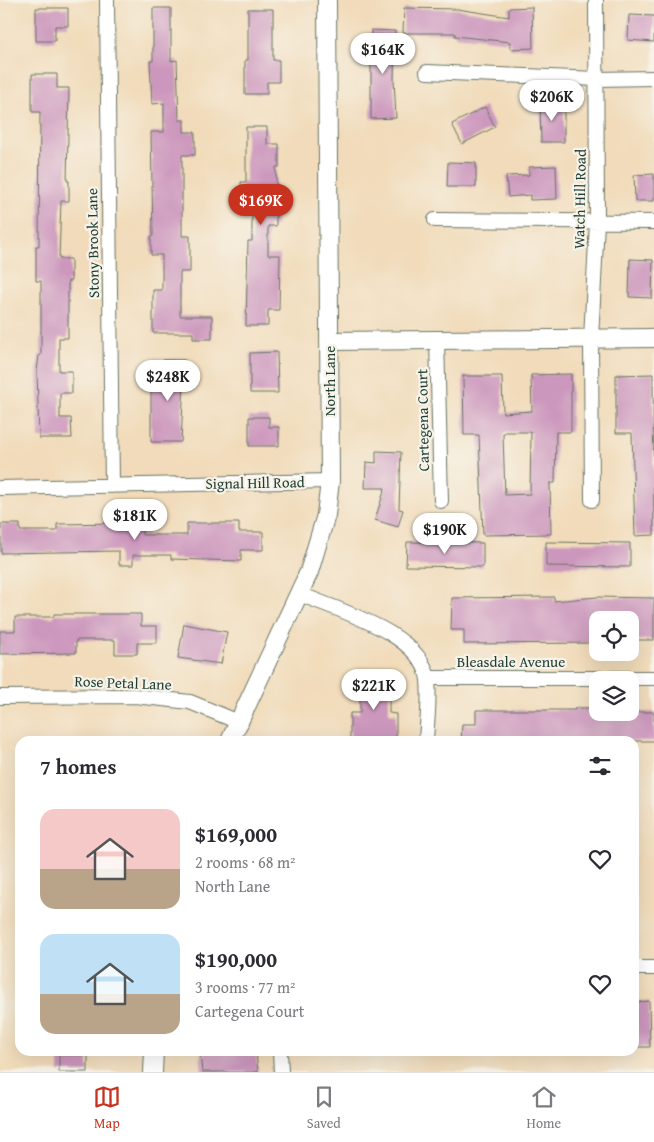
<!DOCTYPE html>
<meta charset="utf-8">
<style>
body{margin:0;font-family:"Gentium Book Plus",serif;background:#f7f7f7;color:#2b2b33;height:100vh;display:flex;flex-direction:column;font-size:19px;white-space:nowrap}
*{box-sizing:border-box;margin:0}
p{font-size:16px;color:#7c7c81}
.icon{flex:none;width:28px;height:28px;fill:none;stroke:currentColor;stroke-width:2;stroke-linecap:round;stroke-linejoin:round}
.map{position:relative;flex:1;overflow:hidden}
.drawer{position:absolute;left:15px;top:736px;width:624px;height:320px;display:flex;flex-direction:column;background:#fff;border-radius:15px;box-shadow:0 5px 20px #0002}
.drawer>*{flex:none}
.tools{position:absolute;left:589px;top:611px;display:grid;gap:10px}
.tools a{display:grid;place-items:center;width:50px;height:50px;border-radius:10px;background:#fff;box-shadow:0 5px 20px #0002;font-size:25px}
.price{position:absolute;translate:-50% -42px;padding:0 11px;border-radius:18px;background:#fff;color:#222;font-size:16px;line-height:32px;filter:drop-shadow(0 1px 2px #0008)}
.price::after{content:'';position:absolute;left:50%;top:30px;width:15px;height:11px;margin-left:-8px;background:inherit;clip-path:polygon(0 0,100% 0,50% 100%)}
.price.on{background:#c8321e;color:#fff}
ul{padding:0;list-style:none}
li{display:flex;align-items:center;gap:15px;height:125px;padding:0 25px}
li span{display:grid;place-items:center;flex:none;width:140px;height:100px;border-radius:15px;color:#555}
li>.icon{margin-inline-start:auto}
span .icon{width:60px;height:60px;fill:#fffc;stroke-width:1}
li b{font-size:21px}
h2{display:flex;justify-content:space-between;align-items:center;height:60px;padding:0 25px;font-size:21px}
.dock{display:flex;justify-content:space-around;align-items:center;height:70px;border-top:1px solid #e1e1e2;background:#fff;font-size:14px;color:#7c7c81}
.dock a{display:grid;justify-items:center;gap:2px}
.dock .on{color:#c8321e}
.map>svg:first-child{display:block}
.building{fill:#cc97bd;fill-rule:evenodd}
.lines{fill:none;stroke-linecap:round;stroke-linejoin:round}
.minor-casing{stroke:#687463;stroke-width:16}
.tertiary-casing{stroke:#687463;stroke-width:20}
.minor{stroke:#fff;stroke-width:14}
.tertiary{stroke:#fff;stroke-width:18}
.labels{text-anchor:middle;stroke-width:4.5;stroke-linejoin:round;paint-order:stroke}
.street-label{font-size:15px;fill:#1f3d34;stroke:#f7f3e8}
</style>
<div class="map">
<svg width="654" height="1072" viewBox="0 0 654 1072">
<rect width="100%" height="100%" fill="#f7f3e8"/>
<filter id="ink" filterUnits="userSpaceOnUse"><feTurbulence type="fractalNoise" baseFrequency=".02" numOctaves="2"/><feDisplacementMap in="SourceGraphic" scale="10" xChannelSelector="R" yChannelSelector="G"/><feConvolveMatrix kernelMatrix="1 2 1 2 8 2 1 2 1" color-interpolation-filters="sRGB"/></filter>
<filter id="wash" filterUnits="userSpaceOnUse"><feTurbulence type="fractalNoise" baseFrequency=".0096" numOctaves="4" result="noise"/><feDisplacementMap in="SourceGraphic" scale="20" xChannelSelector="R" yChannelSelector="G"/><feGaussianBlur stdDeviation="1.12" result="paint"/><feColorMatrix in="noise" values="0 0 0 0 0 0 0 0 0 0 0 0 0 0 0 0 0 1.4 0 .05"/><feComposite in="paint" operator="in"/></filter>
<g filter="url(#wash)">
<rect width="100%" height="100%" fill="#f1dbba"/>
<g id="blocks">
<path class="building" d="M 532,7 L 533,48 L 510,49 L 510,42 L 455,36 L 455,33 L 403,33 L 404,8 L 457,9 L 509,17 L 509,8 Z
M 36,8 L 68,8 L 68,26 L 55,26 L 55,41 L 36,41 Z
M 153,8 L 171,8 L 171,61 L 177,60 L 179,120 L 184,120 L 184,132 L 195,132 L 195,155 L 182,155 L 182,236 L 190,236 L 190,272 L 180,272 L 180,316 L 212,316 L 212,339 L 193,339 L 193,333 L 153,333 L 153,290 L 162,290 L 162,255 L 151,255 L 151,236 L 153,236 L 151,132 L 164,132 L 164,103 L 152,104 L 150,61 L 153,61 Z
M 248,9 L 273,9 L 273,60 L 279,60 L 279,82 L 267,82 L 267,94 L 245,94 L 245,60 L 248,60 Z
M 629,15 L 654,16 L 654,42 L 628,40 Z
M 371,30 L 395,31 L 394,79 L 396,118 L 371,119 Z
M 32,74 L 57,74 L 57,88 L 69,88 L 67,181 L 69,181 L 69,201 L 61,201 L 59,259 L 71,259 L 71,281 L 68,281 L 68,338 L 59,338 L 59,371 L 72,371 L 72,393 L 60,393 L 60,418 L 71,418 L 72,438 L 39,438 L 37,371 L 39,355 L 41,355 L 41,281 L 36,281 L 36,246 L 39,246 L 40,112 L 32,112 Z
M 564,101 L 564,142 L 541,142 L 540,102 Z
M 485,107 L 495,127 L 462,144 L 452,124 Z
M 246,127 L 267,127 L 267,144 L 279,144 L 279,167 L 276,167 L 276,226 L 268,226 L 268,255 L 280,255 L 279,310 L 268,310 L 268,326 L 246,326 L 248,241 L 252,241 L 252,206 L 241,206 L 241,182 L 246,182 Z
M 448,162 L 476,163 L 476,187 L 447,187 Z
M 556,166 L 557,199 L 530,200 L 530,195 L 508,197 L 506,176 L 529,175 L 529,167 Z
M 654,174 L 654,201 L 635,201 L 634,175 Z
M 630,259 L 653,260 L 652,298 L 629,297 Z
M 277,352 L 278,393 L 250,393 L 250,353 Z
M 163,360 L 185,360 L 181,442 L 151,442 L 151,372 L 163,372 Z
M 571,374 L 571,432 L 556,432 L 555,483 L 550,483 L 551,534 L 483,535 L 479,435 L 464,435 L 463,376 L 502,376 L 503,413 L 532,411 L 531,375 ZM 505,432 L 531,432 L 530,494 L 505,495 L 503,434 Z
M 653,374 L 654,535 L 635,536 L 632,433 L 616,433 L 616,375 Z
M 249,417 L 269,417 L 269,427 L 279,427 L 279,446 L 249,446 Z
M 376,451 L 401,452 L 399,509 L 403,510 L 398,527 L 375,520 L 385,488 L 365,488 L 366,462 L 376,463 Z
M 119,523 L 142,523 L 142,535 L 187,535 L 187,523 L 239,523 L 239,532 L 263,532 L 263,550 L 241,550 L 241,561 L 171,559 L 171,555 L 133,555 L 133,565 L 119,565 L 119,551 L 1,553 L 1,524 L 20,524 L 20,531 L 57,531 L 57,524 Z
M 407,542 L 483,543 L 483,567 L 406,566 Z
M 546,542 L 630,543 L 630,567 L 546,566 Z
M 554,597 L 554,601 L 597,597 L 654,598 L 654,640 L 634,640 L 634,620 L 598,620 L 598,643 L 464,644 L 464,630 L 451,630 L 452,598 Z
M 54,614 L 141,614 L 141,626 L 157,626 L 157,643 L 137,643 L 137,654 L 115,654 L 115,640 L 76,640 L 76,653 L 0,654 L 0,631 L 15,631 L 15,617 L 54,617 Z
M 184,624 L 227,632 L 221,664 L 178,658 Z
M 360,673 L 389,673 L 389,713 L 396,714 L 396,741 L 350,741 L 350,713 L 360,713 Z
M 575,708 L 594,708 L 594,712 L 654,712 L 654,741 L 461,741 L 462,724 L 476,724 L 476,710 L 575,710 Z
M 649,1001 L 650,1047 L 634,1047 L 634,1002 Z
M 227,1051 L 256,1051 L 258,1072 L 202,1072 L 200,1054 Z
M 59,1055 L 88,1055 L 88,1072 L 59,1072 Z"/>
</g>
</g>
<g filter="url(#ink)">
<use href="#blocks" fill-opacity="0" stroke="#687463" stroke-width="1"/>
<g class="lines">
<g class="minor-casing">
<path id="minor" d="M 107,0 L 112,486
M 427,72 L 597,79 L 654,78
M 435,220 L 654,222
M 437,339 L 441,501
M 0,488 L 330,481
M 592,500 L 591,339 L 597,222 L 596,0
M 300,594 C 336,610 423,633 428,680 C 430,700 427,721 426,741
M 428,678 L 654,678
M 0,697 L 135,696 L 190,702 L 241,723
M 634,968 L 654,968
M 280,1051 L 281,1072"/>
</g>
<g class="tertiary-casing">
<path id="tertiary" d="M 329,341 L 654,338
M 230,741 L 309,572 L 326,515 L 330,481 L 327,0
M 153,1072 L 154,1051"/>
</g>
<use href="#minor" class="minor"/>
<use href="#tertiary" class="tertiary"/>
</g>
</g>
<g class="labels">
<g class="street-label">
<text transform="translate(580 199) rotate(-89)" y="5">Watch Hill Road</text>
<text transform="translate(93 243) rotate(-91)" y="5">Stony Brook Lane</text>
<text transform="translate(330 381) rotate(-90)" y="5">North Lane</text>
<text transform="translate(423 420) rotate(-91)" y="5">Cartegena Court</text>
<text transform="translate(255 483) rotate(-1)" y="5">Signal Hill Road</text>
<text x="511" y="667">Bleasdale Avenue</text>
<text transform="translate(123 683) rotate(2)" y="5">Rose Petal Lane</text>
</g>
</g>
</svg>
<div class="tools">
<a><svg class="icon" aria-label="locate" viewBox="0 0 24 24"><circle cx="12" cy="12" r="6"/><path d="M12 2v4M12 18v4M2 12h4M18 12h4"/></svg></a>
<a><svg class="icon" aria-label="layers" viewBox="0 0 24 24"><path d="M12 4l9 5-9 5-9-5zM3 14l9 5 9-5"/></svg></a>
</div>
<b class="price" style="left:383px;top:75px">$164K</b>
<b class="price" style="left:552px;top:122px">$206K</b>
<b class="price on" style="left:261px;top:226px">$169K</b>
<b class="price" style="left:168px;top:402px">$248K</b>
<b class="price" style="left:135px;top:541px">$181K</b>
<b class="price" style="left:445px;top:555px">$190K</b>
<b class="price" style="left:374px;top:711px">$221K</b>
<section class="drawer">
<h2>7 homes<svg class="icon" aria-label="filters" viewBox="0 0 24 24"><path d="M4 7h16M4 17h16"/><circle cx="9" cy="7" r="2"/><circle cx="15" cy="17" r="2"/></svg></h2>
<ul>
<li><span style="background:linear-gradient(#f6c9c9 60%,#b9a48a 0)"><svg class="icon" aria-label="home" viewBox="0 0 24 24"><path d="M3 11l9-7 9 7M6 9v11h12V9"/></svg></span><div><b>$169,000</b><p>2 rooms · 68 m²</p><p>North Lane</p></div><svg class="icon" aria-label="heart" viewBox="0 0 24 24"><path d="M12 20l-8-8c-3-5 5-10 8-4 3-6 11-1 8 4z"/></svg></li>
<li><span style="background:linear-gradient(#bfe0f5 60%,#b9a48a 0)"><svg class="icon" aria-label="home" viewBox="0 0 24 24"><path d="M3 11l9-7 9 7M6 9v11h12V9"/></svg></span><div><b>$190,000</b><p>3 rooms · 77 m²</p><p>Cartegena Court</p></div><svg class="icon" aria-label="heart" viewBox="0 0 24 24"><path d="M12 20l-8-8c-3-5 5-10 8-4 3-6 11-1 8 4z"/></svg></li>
</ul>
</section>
</div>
<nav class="dock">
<a class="on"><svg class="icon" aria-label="map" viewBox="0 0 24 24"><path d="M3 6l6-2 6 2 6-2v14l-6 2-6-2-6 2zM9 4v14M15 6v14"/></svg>Map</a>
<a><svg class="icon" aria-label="saved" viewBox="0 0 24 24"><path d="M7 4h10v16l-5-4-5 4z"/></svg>Saved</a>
<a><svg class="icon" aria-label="home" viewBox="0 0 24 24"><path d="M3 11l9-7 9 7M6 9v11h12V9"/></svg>Home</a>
</nav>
